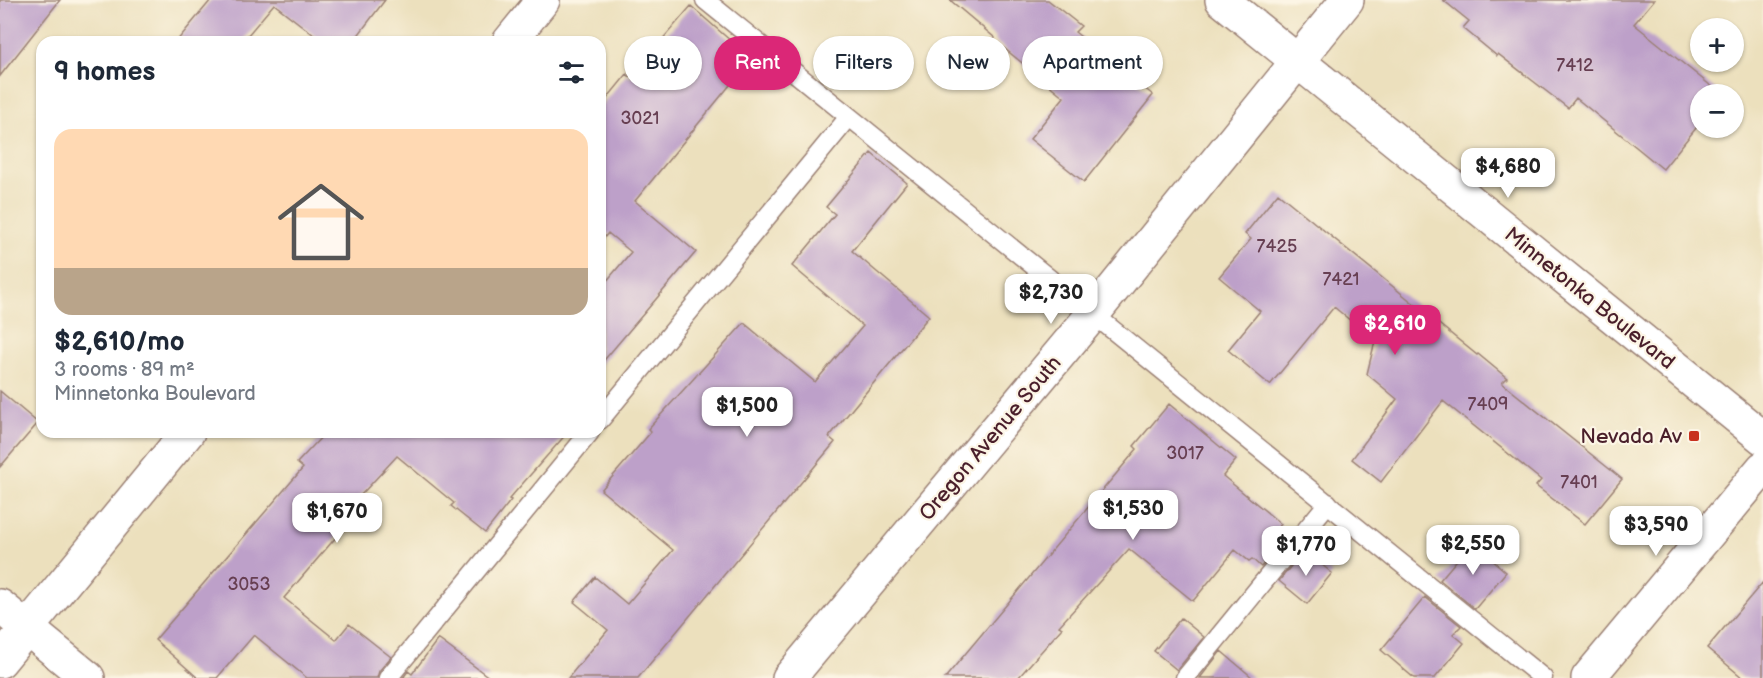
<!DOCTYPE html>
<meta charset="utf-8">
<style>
body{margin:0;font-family:"Balsamiq Sans",sans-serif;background:#f2f2f3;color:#1f2937;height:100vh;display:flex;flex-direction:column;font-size:22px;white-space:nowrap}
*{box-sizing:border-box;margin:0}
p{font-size:20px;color:#747a83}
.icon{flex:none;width:33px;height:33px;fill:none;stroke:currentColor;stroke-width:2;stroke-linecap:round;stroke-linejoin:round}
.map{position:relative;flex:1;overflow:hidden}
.drawer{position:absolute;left:36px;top:36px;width:570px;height:402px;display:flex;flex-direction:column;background:#fff;border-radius:18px;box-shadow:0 2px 4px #0004}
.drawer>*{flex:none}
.hud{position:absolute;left:624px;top:36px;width:570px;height:54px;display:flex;gap:12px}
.controls{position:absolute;left:1690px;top:18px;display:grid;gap:12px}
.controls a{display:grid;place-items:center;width:54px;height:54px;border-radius:50%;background:#fff;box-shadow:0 2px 4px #0004;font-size:30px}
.price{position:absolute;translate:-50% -51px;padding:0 14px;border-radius:12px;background:#fff;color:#222;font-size:20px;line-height:39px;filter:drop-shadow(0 2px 3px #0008)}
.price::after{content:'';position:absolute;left:50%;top:36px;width:18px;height:14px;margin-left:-9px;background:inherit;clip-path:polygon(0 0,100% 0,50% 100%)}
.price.current{background:#db2777;color:#fff}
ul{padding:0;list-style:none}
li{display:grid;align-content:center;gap:12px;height:318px;padding:0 18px}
li span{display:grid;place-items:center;height:186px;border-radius:18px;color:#555}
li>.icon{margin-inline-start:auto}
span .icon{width:108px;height:108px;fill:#fffc;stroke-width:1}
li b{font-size:26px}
h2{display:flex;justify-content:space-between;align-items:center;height:72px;padding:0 18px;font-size:26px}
.tag{padding:0 21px;border-radius:27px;background:#fff;box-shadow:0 2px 4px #0004;font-size:21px;line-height:54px}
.tag.current{background:#db2777;color:#fff}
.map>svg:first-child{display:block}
.building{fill:#bda0c9}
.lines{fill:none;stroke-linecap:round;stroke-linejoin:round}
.lane-casing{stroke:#9b8074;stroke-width:21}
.street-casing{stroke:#9b8074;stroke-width:36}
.secondary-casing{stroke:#9b8074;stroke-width:36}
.lane{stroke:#fff;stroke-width:18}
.street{stroke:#fff;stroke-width:33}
.secondary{stroke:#fff;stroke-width:33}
.poi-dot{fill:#c8321e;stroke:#fcf5e5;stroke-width:2}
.labels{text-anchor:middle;stroke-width:4.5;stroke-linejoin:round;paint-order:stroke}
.number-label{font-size:18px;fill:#673f52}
.street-label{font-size:21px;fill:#4a1f2b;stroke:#fcf5e5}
.poi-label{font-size:21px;fill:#4a1f2b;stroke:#fcf5e5;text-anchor:end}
</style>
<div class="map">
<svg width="1763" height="678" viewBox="0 0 1763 678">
<rect width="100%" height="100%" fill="#fcf5e5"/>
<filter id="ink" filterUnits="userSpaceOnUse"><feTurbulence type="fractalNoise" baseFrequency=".0167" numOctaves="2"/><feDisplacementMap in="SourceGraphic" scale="12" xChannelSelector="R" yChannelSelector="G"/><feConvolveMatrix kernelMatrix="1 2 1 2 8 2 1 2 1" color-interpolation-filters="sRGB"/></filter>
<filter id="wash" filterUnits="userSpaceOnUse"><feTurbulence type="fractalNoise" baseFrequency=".008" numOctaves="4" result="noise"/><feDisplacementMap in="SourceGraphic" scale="24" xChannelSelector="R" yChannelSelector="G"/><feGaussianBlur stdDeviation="1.35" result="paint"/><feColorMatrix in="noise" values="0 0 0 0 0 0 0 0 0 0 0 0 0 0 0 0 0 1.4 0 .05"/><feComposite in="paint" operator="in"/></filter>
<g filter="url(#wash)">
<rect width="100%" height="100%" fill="#ece0bd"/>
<g id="blocks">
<path class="building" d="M 0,0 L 60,0 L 0,76 Z
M 211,0 L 385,0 L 353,42 L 323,42 L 274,4 L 242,42 L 176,42 Z
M 950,0 L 1048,0 L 1081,26 L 1075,32 L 1153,95 L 1084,182 L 1030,139 L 1064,97 L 994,40 L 995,38 Z
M 1443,0 L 1654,0 L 1634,24 L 1721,94 L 1701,94 L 1701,122 L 1663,169 L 1576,98 L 1568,108 L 1498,54 L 1497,56 L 1463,28 L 1469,21 Z
M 691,6 L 732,42 L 728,46 L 748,63 L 635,201 L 696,252 L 600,365 L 600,289 L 631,252 L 608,233 L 600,243 L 600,107 L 627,74 L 630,77 Z
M 871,153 L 907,183 L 852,251 L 929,316 L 829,437 L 835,442 L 638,678 L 568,678 L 608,630 L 574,602 L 595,577 L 627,604 L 673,550 L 601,490 L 651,432 L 648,429 L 744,323 L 815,382 L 863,326 L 792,266 L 835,214 L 826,207 Z
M 1278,193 L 1477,355 L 1478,354 L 1507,378 L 1502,383 L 1622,479 L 1585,524 L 1536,486 L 1541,480 L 1443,401 L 1381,482 L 1352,459 L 1397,399 L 1367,374 L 1375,341 L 1334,307 L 1270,385 L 1228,350 L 1260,311 L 1219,277 L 1251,239 L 1245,234 Z
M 0,391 L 38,423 L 0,467 Z
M 1169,404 L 1236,460 L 1223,476 L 1281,524 L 1278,528 L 1287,535 L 1261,567 L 1252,559 L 1249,561 L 1235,550 L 1193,601 L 1129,549 L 1059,626 L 1062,628 L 1018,678 L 945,678 L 1137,449 L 1134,446 Z
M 326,432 L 568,432 L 509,499 L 511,500 L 485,533 L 451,506 L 454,503 L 397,456 L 335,523 L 343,529 L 284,598 L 336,640 L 349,624 L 391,657 L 379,671 L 377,678 L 307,678 L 254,635 L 217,678 L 198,678 L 155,640 L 303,468 L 297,463 Z
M 1472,542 L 1506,572 L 1475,609 L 1440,580 Z
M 1304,550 L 1332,573 L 1307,604 L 1279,581 Z
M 1763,582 L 1763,678 L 1743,678 L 1707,648 Z
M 1425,597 L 1461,626 L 1453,634 L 1464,643 L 1435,678 L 1414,678 L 1381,650 Z
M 1181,618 L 1204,637 L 1177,670 L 1154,651 Z
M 438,639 L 490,678 L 403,678 L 408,671 L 412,674 Z
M 1221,651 L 1253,678 L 1200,678 Z"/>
</g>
</g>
<g filter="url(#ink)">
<use href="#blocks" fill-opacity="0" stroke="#9b8074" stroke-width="1.5"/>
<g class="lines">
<g class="lane-casing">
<path id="lane" d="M 705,0 L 1543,678
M 600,420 L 849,117
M 388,678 L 590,432
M 1185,678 L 1328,503"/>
</g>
<g class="street-casing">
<path id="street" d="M 509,42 L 543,0
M 0,606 L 88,678
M 0,661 L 188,432
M 789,678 L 1093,314 L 1347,0
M 1588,678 L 1763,468"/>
</g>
<g class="secondary-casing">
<path id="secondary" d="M 1222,0 L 1763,438"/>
</g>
<use href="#lane" class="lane"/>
<use href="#street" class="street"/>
<use href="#secondary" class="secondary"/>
</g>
</g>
<rect class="poi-dot" x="1688" y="430" width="12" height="12" rx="3"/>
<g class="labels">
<g class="number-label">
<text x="1575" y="71">7412</text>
<text x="640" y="124">3021</text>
<text x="1277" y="252">7425</text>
<text x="1341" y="285">7421</text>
<text x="1488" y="410">7409</text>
<text x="1185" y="459">3017</text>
<text x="1579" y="488">7401</text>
<text x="249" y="590">3053</text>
</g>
<g class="street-label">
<text transform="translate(1590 298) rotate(39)" y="7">Minnetonka Boulevard</text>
<text transform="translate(990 438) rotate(-50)" y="7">Oregon Avenue South</text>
</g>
<g class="poi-label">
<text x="1682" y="443">Nevada Av</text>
</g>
</g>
</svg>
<div class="controls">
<a>+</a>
<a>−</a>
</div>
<b class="price" style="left:1508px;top:199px">$4,680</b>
<b class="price" style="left:1051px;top:325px">$2,730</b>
<b class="price current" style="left:1395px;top:356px">$2,610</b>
<b class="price" style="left:747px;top:438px">$1,500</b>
<b class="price" style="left:1133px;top:541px">$1,530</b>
<b class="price" style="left:337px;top:544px">$1,670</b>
<b class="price" style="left:1656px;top:557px">$3,590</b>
<b class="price" style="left:1473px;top:576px">$2,550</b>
<b class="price" style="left:1306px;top:577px">$1,770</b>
<div class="hud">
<a class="tag">Buy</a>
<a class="tag current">Rent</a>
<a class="tag">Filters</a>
<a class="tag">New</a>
<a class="tag">Apartment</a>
</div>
<section class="drawer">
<h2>9 homes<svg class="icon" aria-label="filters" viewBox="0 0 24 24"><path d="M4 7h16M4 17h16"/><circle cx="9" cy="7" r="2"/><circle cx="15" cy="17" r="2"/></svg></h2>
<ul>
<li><span style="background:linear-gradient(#ffd9b3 75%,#b9a48a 0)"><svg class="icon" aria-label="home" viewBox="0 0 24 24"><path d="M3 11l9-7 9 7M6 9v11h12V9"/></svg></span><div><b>$2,610/mo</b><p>3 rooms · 89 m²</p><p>Minnetonka Boulevard</p></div></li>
</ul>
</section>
</div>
